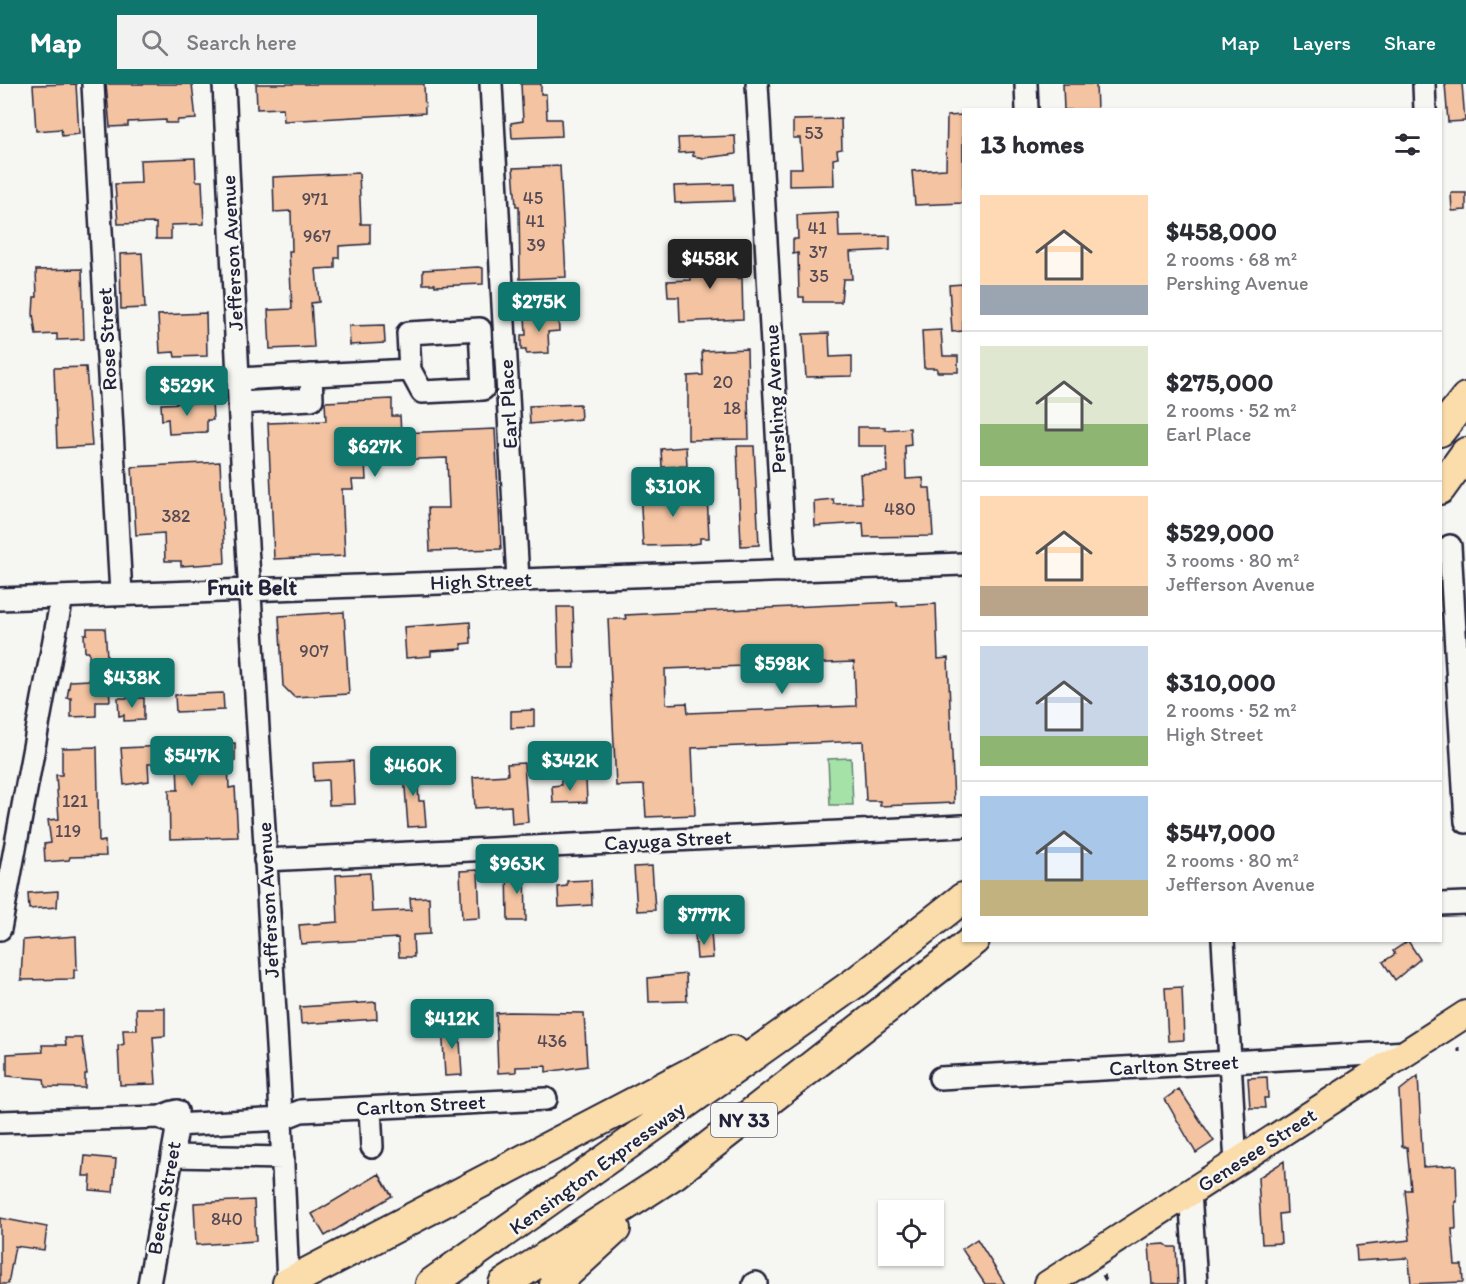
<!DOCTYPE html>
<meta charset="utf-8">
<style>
body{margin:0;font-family:Itim,sans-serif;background:#f2f2f3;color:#2b2b33;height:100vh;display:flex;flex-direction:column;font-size:22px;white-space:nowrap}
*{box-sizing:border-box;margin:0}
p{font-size:20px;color:#7c7c81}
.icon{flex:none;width:33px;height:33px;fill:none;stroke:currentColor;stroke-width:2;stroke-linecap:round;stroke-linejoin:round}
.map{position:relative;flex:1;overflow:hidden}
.panel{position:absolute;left:962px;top:24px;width:480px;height:834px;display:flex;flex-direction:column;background:#fff;border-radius:0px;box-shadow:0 2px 4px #0004}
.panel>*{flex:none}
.buttons{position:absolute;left:878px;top:1116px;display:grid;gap:12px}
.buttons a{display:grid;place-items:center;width:66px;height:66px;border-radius:0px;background:#fff;box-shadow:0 2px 4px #0004;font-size:30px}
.price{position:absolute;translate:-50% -51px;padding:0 14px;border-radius:6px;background:#0f766e;color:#fff;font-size:20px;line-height:39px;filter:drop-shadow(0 2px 3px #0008)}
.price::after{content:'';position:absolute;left:50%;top:36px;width:18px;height:14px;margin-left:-9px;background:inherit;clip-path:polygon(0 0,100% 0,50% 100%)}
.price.current{background:#222;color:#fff}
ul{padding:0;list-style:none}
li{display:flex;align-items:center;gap:18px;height:150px;padding:0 18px}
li+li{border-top:2px solid #e1e1e2}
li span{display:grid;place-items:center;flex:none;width:168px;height:120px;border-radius:0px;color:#555}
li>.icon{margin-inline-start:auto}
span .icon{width:72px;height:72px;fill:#fffc;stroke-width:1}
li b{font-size:26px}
h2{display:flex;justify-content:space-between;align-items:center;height:72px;padding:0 18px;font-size:26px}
header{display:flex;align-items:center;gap:36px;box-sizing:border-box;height:84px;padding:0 30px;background:#0f766e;color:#fff}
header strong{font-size:28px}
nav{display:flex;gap:33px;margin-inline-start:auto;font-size:21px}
.search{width:420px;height:54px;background:#f2f2f3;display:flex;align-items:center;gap:15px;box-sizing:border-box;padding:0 21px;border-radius:0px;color:#7c7c81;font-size:22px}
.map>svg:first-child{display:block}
.green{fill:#a5e2a8;stroke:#648272;stroke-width:1.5}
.building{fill:#f3c3a2;stroke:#22223b;stroke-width:1.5;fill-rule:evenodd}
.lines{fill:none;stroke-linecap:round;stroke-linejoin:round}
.minor-casing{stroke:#22223b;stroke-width:26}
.major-casing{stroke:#22223b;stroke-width:30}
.highway-casing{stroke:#22223b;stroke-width:34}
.path{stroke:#22223b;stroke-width:3;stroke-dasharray:6 4.5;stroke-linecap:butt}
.minor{stroke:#f6f6f2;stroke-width:21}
.major{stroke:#fbddab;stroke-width:26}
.highway{stroke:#fbddab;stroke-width:30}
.labels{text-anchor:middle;stroke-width:5;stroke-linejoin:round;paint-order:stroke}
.number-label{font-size:18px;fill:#564a55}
.shield{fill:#f6f6f2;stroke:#626272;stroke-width:1.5}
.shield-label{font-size:20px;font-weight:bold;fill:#22223b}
.street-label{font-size:21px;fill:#22223b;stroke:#f6f6f2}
.neighbourhood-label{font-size:22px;font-weight:bold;fill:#22223b;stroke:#f6f6f2}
</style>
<header>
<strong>Map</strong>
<div class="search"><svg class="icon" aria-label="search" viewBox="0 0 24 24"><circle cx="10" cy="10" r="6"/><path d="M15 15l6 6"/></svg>Search here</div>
<nav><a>Map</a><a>Layers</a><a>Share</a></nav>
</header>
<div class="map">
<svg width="1466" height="1200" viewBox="0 0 1466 1200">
<rect width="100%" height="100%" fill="#f6f6f2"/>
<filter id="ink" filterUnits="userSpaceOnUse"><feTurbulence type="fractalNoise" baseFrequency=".0167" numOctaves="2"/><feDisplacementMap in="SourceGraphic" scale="12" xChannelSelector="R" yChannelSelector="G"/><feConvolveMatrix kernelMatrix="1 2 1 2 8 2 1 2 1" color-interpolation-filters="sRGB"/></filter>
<g filter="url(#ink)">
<path class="green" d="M 851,674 L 853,721 L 830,721 L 828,675 Z"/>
<path class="building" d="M 76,0 L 79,50 L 62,52 L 61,45 L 36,47 L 33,1 Z
M 106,0 L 192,0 L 196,35 L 178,36 L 177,39 L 166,39 L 166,36 L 128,38 L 128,42 L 110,43 Z
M 256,0 L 424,0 L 425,29 L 284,37 L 283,24 L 257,25 Z
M 521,0 L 541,0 L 541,10 L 546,10 L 547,35 L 561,35 L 562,52 L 512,54 L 511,39 L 523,37 Z
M 1063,0 L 1096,0 L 1097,26 L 1064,26 Z
M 1445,0 L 1462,0 L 1465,37 L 1448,38 Z
M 963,31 L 963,119 L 915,121 L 912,87 L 946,85 L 947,32 Z
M 841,35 L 842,65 L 837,66 L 838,74 L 833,75 L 834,101 L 789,102 L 789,84 L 802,84 L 800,54 L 793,54 L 793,36 Z
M 735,52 L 736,70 L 704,74 L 693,72 L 693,68 L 679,69 L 678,54 Z
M 195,74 L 196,97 L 202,97 L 204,140 L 171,141 L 171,155 L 156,155 L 156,139 L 118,140 L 115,100 L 141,99 L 140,76 Z
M 560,82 L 566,193 L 520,195 L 519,122 L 516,122 L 513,84 Z
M 359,89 L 361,140 L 370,140 L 370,160 L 339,162 L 339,174 L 335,174 L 335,184 L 316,185 L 319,218 L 311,219 L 314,263 L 270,265 L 268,226 L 292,225 L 289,167 L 292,167 L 291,127 L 274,128 L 273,93 Z
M 733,100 L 734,117 L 675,119 L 674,102 Z
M 1451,109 L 1466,109 L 1466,126 L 1452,127 Z
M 838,129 L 839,153 L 890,152 L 890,166 L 850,168 L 852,195 L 843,195 L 841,218 L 804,218 L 804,213 L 799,213 L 798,169 L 793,170 L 793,155 L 798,155 L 797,131 Z
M 142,169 L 145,224 L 121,225 L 120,170 Z
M 736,171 L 737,195 L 742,194 L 743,235 L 680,238 L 679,213 L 668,213 L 667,197 L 691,196 L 690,173 Z
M 478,183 L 483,184 L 483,200 L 435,202 L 435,200 L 423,200 L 423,186 Z
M 82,185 L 84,255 L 57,256 L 57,250 L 36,251 L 33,230 L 34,213 L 37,213 L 36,186 Z
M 963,200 L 963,247 L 952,248 L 949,201 Z
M 206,229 L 207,272 L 175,273 L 174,268 L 160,269 L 158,231 Z
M 558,230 L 559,247 L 548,248 L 549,269 L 526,270 L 526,266 L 521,266 L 521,251 L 526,251 L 525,231 Z
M 384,241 L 385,259 L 350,261 L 349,242 Z
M 941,246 L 943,272 L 958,272 L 958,288 L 937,288 L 937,284 L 924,284 L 922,247 Z
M 829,249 L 830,273 L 852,272 L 852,292 L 806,293 L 803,250 Z
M 747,265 L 749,355 L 688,356 L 688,292 L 703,291 L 702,267 Z
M 86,283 L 92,362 L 57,364 L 54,284 Z
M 392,315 L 392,332 L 400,332 L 401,349 L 495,345 L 501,465 L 430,467 L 428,424 L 449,424 L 447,374 L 365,377 L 366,396 L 352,396 L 353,405 L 342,405 L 345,472 L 274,475 L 268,339 L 326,337 L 325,318 Z
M 212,318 L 213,336 L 207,336 L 207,348 L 169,350 L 168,335 L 162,336 L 161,320 Z
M 580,320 L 581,335 L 530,340 L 529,322 Z
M 858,343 L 885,343 L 885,346 L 910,344 L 911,361 L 905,362 L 906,395 L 923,394 L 924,404 L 930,404 L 933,452 L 864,453 L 863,439 L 815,442 L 814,417 L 833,415 L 834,420 L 862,419 L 860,390 L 887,388 L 886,362 L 858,362 Z
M 737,362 L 754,362 L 759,461 L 741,462 Z
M 686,363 L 687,382 L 662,383 L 661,365 Z
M 220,378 L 225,479 L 181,482 L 181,477 L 165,477 L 164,449 L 136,451 L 132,383 Z
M 655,403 L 656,410 L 707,409 L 709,454 L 700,454 L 700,459 L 686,461 L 643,462 L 640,404 Z
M 897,518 L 897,522 L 936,520 L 938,575 L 948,574 L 954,719 L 880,722 L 880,717 L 866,717 L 863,657 L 692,664 L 695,731 L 646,733 L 644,701 L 616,702 L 608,535 L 626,535 L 625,531 ZM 854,578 L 856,622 L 688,629 L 687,619 L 666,620 L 665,585 Z
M 557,523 L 573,523 L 575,584 L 559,584 Z
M 344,528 L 349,610 L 294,613 L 283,602 L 279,532 Z
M 470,538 L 471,559 L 461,560 L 462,565 L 431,567 L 431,572 L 406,574 L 404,543 Z
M 87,544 L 105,544 L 110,617 L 96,617 L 96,632 L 71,633 L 71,614 L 67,614 L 70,597 L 90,596 L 89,568 L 85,568 L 84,550 L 87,550 Z
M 223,609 L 224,626 L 176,628 L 175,611 Z
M 118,614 L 144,614 L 144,636 L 124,637 L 124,631 L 119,632 Z
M 534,626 L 534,643 L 511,644 L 511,627 Z
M 235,659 L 235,677 L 228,677 L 229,704 L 235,703 L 238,753 L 170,755 L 169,706 L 178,706 L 177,679 L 148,680 L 149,697 L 124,701 L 121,664 Z
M 97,663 L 99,758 L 105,757 L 106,772 L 70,773 L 69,776 L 45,778 L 44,760 L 51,759 L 48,736 L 59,735 L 56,691 L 62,691 L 62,664 Z
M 353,677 L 355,720 L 329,721 L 328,696 L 314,697 L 313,679 Z
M 416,677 L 419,717 L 424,717 L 426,742 L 408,743 L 403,678 Z
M 524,679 L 528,738 L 512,740 L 511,722 L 475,724 L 473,693 L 508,691 L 507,680 Z
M 586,695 L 587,718 L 553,719 L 552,702 L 561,701 L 561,696 Z
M 652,782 L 655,826 L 637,827 L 634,783 Z
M 525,784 L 526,837 L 508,837 L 507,785 Z
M 478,786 L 480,834 L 462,835 L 460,787 Z
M 370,789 L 372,828 L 411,826 L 410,814 L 429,813 L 430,850 L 413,851 L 414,873 L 399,873 L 398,854 L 301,860 L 299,841 L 338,838 L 336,791 Z
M 591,796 L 592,821 L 559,823 L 558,803 L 567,802 L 567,797 Z
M 58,807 L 57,823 L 29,825 L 28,809 Z
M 711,848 L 713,874 L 697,875 L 695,849 Z
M 76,852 L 77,886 L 74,886 L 74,895 L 21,896 L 23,856 Z
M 1408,857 L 1420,875 L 1395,896 L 1383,878 L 1395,870 L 1393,867 Z
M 686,890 L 687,917 L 649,918 L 648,894 Z
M 1182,903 L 1184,956 L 1168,957 L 1165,904 Z
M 376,918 L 377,935 L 301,940 L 300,923 Z
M 136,924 L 165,924 L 165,952 L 153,953 L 156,1000 L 120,1001 L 118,962 L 124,960 L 123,946 L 137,946 Z
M 509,928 L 584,929 L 587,982 L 546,988 L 546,982 L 516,983 L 516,988 L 498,989 L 496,929 Z
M 459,939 L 462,991 L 445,992 L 442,940 Z
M 65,954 L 82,954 L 87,990 L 85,990 L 85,1004 L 45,1003 L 44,995 L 7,992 L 7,970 L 43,968 L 42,961 L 66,961 Z
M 1418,992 L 1423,1083 L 1456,1081 L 1457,1118 L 1455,1118 L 1456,1145 L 1452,1145 L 1455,1181 L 1462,1181 L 1463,1198 L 1411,1200 L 1409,1176 L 1406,1174 L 1357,1177 L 1356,1162 L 1410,1156 L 1405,1106 L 1411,1106 L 1407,1063 L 1402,1063 L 1399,1007 Z
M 1267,993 L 1268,1014 L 1264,1014 L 1265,1024 L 1250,1024 L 1248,994 Z
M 1179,1005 L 1214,1057 L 1196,1069 L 1165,1015 Z
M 85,1072 L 116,1075 L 113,1108 L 90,1106 L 91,1092 L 83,1092 Z
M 1284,1077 L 1287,1129 L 1279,1130 L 1281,1159 L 1262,1160 L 1258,1094 Z
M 379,1090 L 392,1112 L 325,1152 L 312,1130 Z
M 254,1116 L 256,1157 L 196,1161 L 194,1119 Z
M 0,1134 L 47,1143 L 44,1166 L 15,1162 L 8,1200 L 0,1200 Z
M 977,1155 L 1005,1200 L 985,1200 L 962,1165 Z
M 1165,1160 L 1169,1163 L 1176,1163 L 1178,1200 L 1152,1200 L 1149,1161 Z"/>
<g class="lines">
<g class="minor-casing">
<path id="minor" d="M 93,0 L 121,510
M 224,0 L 242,377 L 280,1012 L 288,1200
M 491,0 L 518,496
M 757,0 L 785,487
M 1026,0 L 1027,26
M 1424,0 L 1425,26
M 238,295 L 410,286 L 408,249 L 480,245 L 483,305 L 422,308 L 410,286
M 239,319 L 312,315 L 311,291
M 1450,462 L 1466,738
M 0,515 L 963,480
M 265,776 L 963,742
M 1440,820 L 1466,819
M 0,845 L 62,513
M 1223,856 L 1236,1080
M 940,994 L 1408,968
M 370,1024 L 372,1063
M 160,1033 L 176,1041 L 281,1035 L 301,1027 L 546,1015
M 0,1038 L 160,1033 L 173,1028
M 172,1072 L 283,1074
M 1190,1108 L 1196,1200
M 149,1200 L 176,1051 L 177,1027
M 754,1200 L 756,1199"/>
</g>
<g class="major-casing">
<path id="major" d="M 1048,1200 L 1466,930"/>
</g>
<g class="highway-casing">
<path id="highway" d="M 1440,347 L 1466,314
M 1440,405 L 1466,369
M 288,1199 L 733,967
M 431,1200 L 856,898 L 963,814
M 504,1200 L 674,1090 L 974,856
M 555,1200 L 615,1145"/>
</g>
<path class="path" d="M 1459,963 L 1459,968
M 1103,1191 L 1108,1200"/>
<use href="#minor" class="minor"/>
<use href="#major" class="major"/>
<use href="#highway" class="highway"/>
</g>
</g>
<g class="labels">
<g class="number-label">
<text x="814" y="55">53</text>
<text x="533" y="120">45</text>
<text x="315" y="121">971</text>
<text x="535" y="143">41</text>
<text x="817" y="150">41</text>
<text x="317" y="158">967</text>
<text x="536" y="167">39</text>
<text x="818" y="174">37</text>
<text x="819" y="198">35</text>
<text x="723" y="304">20</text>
<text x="732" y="330">18</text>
<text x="900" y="431">480</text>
<text x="176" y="438">382</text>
<text x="314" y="573">907</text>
<text x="75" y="723">121</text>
<text x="68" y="753">119</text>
<text x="552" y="963">436</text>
<text x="227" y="1141">840</text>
</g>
<rect class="shield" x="711" y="1019" width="66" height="34" rx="4.5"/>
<g class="shield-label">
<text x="744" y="1043">NY 33</text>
</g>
<g class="street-label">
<text transform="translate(232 169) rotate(-93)" y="7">Jefferson Avenue</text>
<text transform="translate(107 255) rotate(-93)" y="7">Rose Street</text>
<text transform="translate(775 315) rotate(-93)" y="7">Pershing Avenue</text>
<text transform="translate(508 320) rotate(-93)" y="7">Earl Place</text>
<text transform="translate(481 497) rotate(-2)" y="7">High Street</text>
<text transform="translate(668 756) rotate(-3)" y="7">Cayuga Street</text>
<text transform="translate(268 816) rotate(-93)" y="7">Jefferson Avenue</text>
<text transform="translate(1174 981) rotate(-3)" y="7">Carlton Street</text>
<text transform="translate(421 1021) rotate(-3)" y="7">Carlton Street</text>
<text transform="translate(1257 1066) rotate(-33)" y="7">Genesee Street</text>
<text transform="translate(597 1084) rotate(-36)" y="7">Kensington Expressway</text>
<text transform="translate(164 1114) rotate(-80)" y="7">Beech Street</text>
</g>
<g class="neighbourhood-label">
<text x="252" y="511">Fruit Belt</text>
</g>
</g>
</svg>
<div class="buttons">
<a><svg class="icon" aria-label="locate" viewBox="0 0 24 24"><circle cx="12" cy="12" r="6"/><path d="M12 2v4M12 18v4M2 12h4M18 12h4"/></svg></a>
</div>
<b class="price current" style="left:710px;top:206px">$458K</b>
<b class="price" style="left:539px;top:249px">$275K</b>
<b class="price" style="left:187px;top:333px">$529K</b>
<b class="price" style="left:375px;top:394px">$627K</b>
<b class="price" style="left:673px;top:434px">$310K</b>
<b class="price" style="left:782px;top:611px">$598K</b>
<b class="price" style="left:132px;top:625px">$438K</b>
<b class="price" style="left:192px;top:703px">$547K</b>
<b class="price" style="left:570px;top:708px">$342K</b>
<b class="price" style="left:413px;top:713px">$460K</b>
<b class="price" style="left:517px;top:811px">$963K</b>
<b class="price" style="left:704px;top:862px">$777K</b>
<b class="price" style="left:452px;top:966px">$412K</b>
<section class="panel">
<h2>13 homes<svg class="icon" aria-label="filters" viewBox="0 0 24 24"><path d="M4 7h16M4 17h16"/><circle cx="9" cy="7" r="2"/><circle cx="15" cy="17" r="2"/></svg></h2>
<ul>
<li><span style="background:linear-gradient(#ffd9b3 75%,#9aa5b1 0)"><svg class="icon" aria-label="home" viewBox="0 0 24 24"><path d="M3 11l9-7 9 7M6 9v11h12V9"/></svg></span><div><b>$458,000</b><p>2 rooms · 68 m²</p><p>Pershing Avenue</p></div></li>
<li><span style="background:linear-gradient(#dfe7d0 65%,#8fb573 0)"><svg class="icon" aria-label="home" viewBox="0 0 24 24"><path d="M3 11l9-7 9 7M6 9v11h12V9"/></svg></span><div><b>$275,000</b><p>2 rooms · 52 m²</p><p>Earl Place</p></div></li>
<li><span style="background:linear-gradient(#ffd9b3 75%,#b9a48a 0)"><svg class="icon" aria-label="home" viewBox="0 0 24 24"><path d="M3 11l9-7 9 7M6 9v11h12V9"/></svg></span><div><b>$529,000</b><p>3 rooms · 80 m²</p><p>Jefferson Avenue</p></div></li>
<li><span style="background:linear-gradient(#c9d6e8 75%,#8fb573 0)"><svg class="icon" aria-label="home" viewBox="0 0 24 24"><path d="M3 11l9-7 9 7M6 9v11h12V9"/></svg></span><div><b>$310,000</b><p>2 rooms · 52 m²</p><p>High Street</p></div></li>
<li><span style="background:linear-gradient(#a9c7e8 70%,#c2b280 0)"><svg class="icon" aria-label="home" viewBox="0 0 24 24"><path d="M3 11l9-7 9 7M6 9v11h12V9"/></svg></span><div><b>$547,000</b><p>2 rooms · 80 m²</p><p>Jefferson Avenue</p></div></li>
</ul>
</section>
</div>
